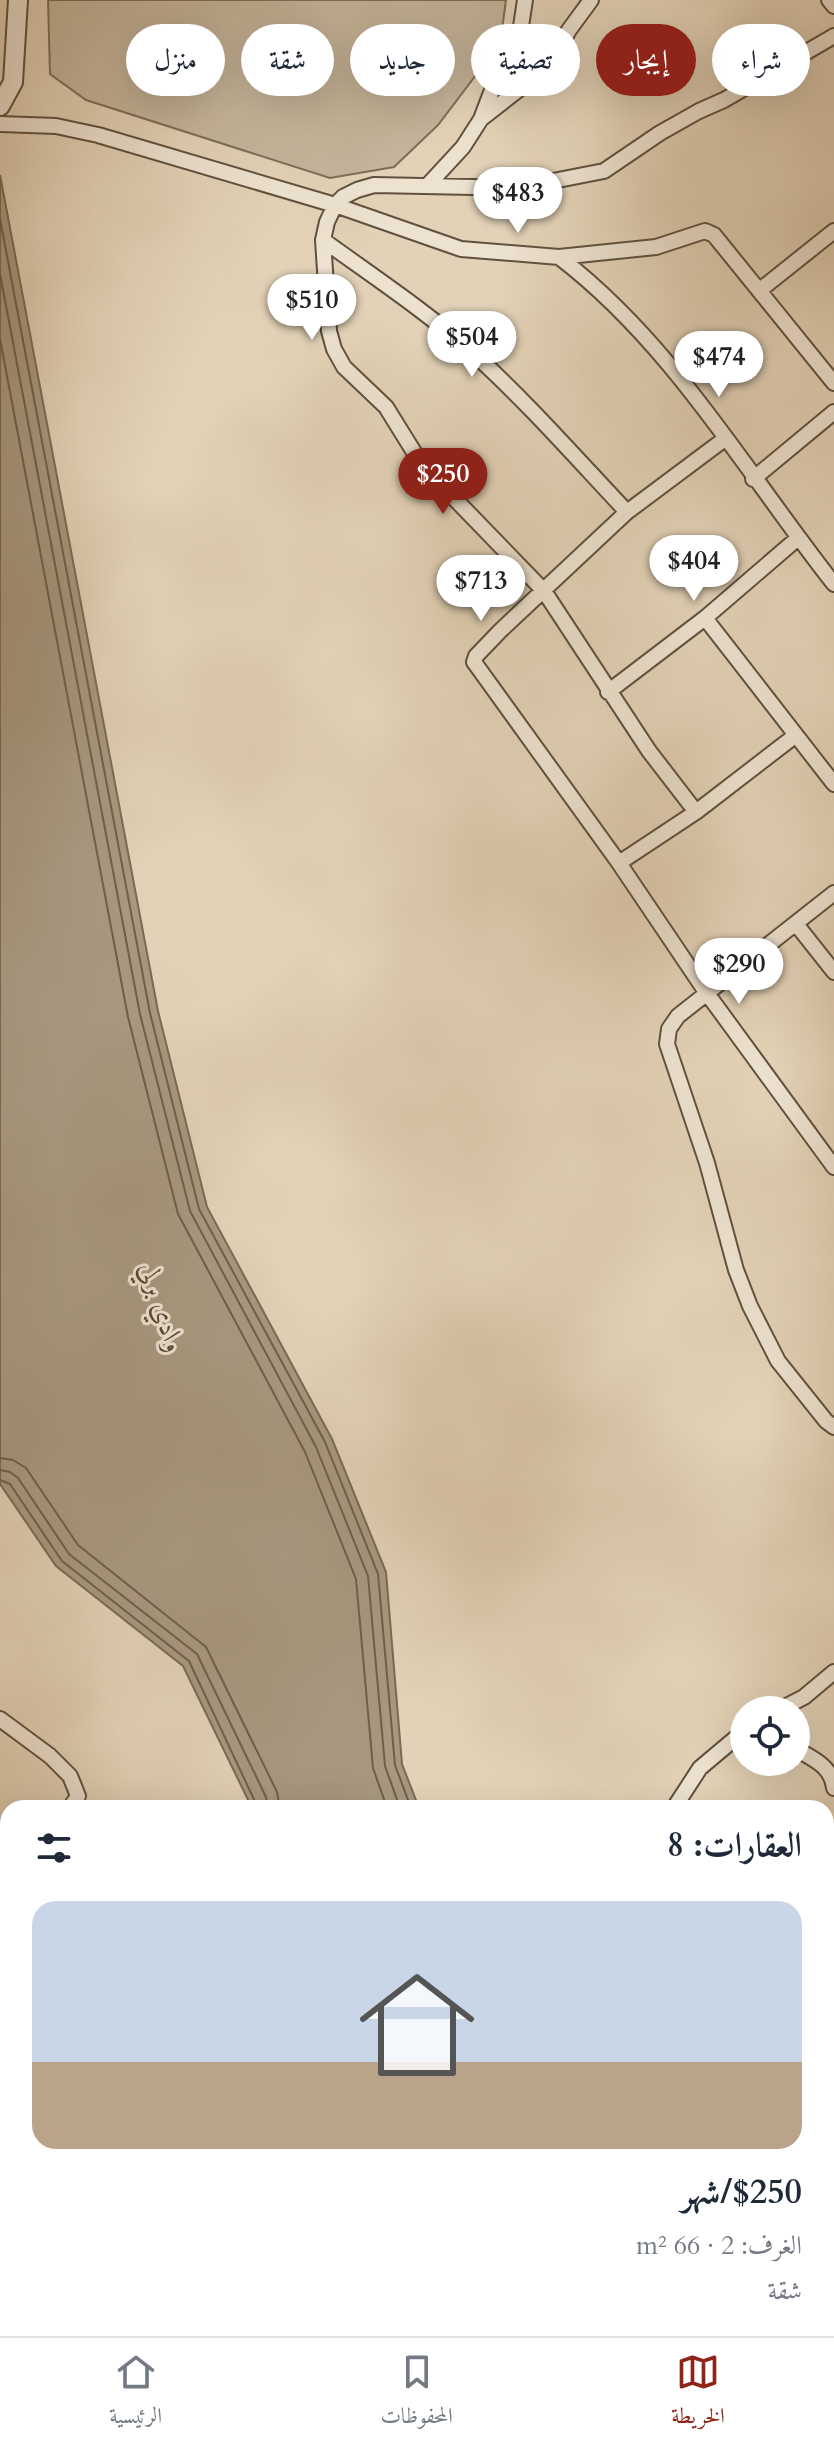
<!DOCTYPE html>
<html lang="ar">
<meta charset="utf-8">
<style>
body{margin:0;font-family:Cardo,Amiri,serif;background:#f6f6f7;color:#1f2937;direction:rtl;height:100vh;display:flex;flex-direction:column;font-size:30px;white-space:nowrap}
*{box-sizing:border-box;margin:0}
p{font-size:26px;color:#747a83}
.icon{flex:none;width:44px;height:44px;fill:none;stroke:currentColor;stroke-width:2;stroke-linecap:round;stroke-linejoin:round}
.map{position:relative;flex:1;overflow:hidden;direction:ltr}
.panel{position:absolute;left:0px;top:1800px;width:834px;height:536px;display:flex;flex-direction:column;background:#fff;border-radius:24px 24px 0 0;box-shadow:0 8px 32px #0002;direction:rtl}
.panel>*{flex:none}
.top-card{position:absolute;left:24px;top:24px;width:786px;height:72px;direction:rtl;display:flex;gap:16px}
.buttons{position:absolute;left:730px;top:1696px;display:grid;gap:16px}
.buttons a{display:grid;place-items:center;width:80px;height:80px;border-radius:50%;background:#fff;box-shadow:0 8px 32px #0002;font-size:40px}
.price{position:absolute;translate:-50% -68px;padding:0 18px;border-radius:28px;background:#fff;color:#222;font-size:26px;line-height:52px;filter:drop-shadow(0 2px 4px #0008)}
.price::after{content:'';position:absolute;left:50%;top:48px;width:24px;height:18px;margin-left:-12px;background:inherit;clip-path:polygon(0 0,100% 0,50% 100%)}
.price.active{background:#8f2418;color:#fff}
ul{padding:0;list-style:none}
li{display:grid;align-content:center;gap:16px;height:424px;padding:0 32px}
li+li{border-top:2px solid #e0e1e3}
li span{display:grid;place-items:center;height:248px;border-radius:24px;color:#555}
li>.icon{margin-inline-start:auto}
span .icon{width:144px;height:144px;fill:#fffc;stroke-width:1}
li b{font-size:34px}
h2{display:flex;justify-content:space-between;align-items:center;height:96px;padding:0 32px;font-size:34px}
.chip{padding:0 28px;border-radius:36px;background:#fff;box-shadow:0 8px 32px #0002;font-size:28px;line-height:72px}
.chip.active{background:#8f2418;color:#fff}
.tab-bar{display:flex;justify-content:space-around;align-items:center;height:112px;border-top:2px solid #e0e1e3;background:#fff;font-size:22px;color:#747a83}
.tab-bar a{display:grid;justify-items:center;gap:4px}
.tab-bar .active{color:#8f2418}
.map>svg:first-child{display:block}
.green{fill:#c5b59c;stroke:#7d6e59;stroke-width:2}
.water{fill:#a89880;stroke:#7a6a56;stroke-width:2}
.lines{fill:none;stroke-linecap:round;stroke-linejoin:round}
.shore{stroke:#6e5f4b;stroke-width:2}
.minor-casing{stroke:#60513e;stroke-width:18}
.tertiary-casing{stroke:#60513e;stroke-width:22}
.minor{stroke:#ede2d0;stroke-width:14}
.tertiary{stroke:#ede2d0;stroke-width:18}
.labels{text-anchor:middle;stroke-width:6;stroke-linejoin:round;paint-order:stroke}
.water-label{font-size:28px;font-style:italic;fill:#584836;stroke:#ede2d0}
</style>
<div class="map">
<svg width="834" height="2336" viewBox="0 0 834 2336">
<rect width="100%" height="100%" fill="#e3d2b7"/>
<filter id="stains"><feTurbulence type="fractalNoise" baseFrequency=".0025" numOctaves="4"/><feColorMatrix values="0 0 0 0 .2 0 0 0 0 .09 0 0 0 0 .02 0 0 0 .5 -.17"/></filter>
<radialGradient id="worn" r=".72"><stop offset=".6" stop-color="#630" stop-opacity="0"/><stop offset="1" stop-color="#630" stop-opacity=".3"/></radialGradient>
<path class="green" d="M 48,0 L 506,0 L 502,30 L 482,67 L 438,125 L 394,167 L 330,178 L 86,100 L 50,74 Z"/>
<path class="water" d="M 0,175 L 158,1011 L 207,1207 L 332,1439 L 386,1572 L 402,1764 L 419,1808 L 252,1808 L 183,1666 L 56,1566 L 0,1484 Z
M 220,2328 L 507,2328 L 507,2336 L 220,2336 Z"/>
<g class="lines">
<path class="shore" d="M 0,219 L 150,1013 L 199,1209 L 325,1442 L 378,1574 L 395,1765 L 411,1808
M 0,274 L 140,1014 L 190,1211 L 316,1447 L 368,1576 L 385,1766 L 400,1808
M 0,339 L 128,1017 L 178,1214 L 305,1452 L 356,1579 L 373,1768 L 387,1808
M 0,1458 L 13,1460 L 26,1468 L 78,1545 L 206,1647 L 277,1792 L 280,1808
M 0,1470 L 10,1472 L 18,1478 L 69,1554 L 197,1654 L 266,1797 L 268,1808
M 0,1480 L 10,1484 L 62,1561 L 189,1661 L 258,1808"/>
<g class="minor-casing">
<path id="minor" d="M 829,0 L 834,6
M 481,119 L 541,72 L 552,60 L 569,30 L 591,0
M 0,124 L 56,126 L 98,135 L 335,205 L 461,249 L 559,257 L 656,247 L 705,231 L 714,235 L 834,383
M 427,186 L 463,147 L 481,119 L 494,85 L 520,33 L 525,0
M 323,240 C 374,277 427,312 474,354 C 528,403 577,459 627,512
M 559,257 C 673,344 747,474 834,584
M 760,290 L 834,231
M 726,438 L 627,512 L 501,630 L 476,656 L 474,662 L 619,863 L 706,992 L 834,1167
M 753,479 L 834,412
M 705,618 L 834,784
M 608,692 L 705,618 L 798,538
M 696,812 L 649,751 L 544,591 L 422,465 L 386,407 L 344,367 L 334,349 L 329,331 L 323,240 L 327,222 L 335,205 L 343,197 L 357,190 L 374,185 L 517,188 L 604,171 L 660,133 L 699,111 L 724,100 L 834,36
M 619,863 L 696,812 L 796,735
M 834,893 L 678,1016 L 669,1029 L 667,1044 L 707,1163 L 736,1270 L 750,1306 L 778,1361 L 826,1421 L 834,1427
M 796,924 L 834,972
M 779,1710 L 804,1697 L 834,1672
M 0,1719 L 50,1756 L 70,1776 L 78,1796 L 70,1808
M 796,1749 C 814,1759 832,1767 834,1788
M 674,1808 L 700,1768 L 744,1731
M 0,1925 L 8,1913
M 826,1945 L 834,1955
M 0,2036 L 8,2039
M 826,2040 L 834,2034
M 0,2166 L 8,2164
M 826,2167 L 834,2172
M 826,2241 L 834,2233
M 698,2336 L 709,2328"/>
</g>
<g class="tertiary-casing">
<path id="tertiary" d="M 0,106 L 13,82 L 18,0"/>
</g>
<use href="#minor" class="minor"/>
<use href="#tertiary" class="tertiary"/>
</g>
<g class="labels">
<g class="water-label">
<text transform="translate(163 1307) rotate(72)" y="10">وادي برلي</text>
</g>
</g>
<rect width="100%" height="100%" filter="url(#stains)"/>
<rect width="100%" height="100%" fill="url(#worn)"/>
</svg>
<div class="buttons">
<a><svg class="icon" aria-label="locate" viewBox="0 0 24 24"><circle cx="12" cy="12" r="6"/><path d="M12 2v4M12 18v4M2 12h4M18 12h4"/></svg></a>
</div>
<b class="price" style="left:518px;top:235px">$483</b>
<b class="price" style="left:312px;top:342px">$510</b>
<b class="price" style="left:472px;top:379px">$504</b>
<b class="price" style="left:719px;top:399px">$474</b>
<b class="price active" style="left:443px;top:516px">$250</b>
<b class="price" style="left:694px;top:603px">$404</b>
<b class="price" style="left:481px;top:623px">$713</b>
<b class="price" style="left:739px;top:1006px">$290</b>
<div class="top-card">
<a class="chip">شراء</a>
<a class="chip active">إيجار</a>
<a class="chip">تصفية</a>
<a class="chip">جديد</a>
<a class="chip">شقة</a>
<a class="chip">منزل</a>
</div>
<section class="panel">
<h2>العقارات: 8<svg class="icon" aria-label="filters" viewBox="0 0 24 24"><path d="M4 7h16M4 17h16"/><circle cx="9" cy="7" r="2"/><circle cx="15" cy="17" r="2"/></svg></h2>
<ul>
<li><span style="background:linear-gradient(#c9d6e8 65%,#b9a48a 0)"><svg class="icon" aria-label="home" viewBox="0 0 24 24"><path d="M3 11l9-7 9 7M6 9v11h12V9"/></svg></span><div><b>$250/شهر</b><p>الغرف: 2 · 66 m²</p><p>شقة</p></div></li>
</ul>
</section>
</div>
<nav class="tab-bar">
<a class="active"><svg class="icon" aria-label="map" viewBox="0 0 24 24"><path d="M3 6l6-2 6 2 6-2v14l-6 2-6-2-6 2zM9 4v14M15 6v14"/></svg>الخريطة</a>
<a><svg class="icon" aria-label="saved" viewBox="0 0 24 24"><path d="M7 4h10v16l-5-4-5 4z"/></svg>المحفوظات</a>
<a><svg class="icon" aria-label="home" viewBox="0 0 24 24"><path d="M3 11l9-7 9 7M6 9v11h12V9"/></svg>الرئيسية</a>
</nav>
